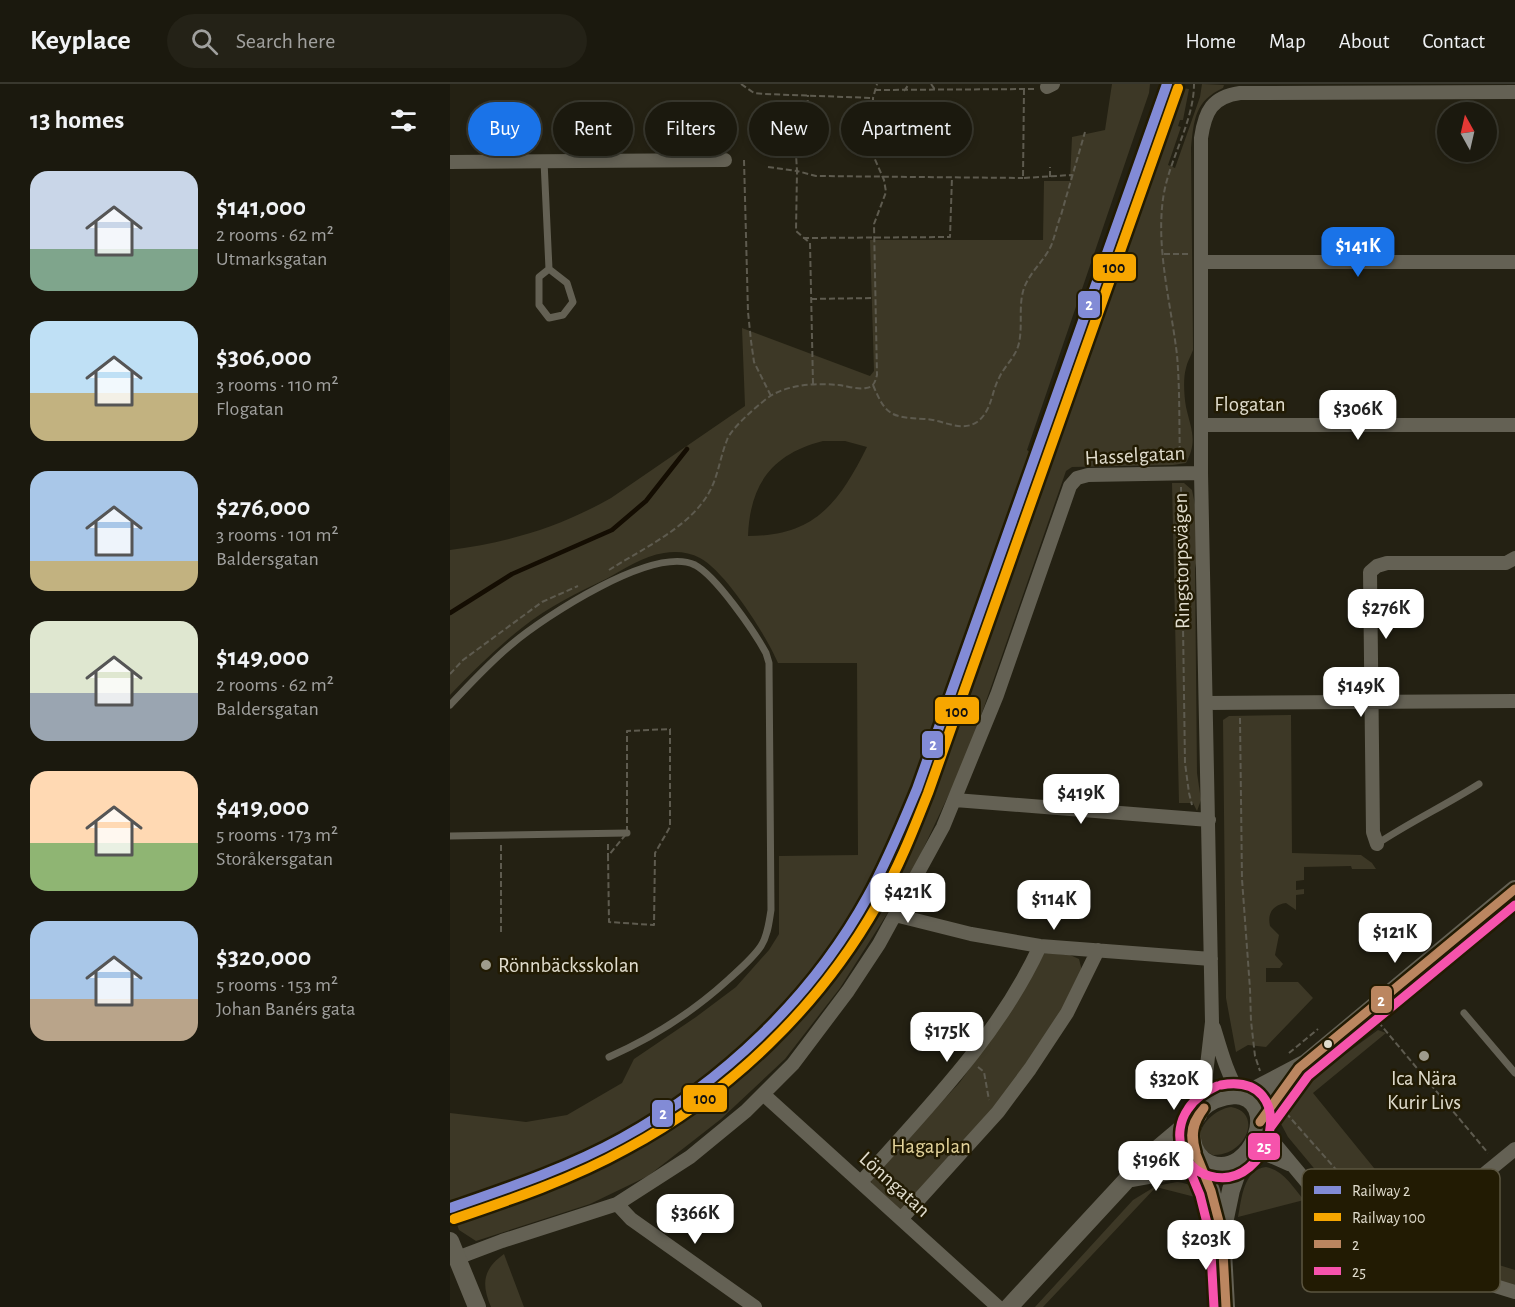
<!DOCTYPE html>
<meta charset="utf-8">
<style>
body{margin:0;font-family:"Alegreya Sans",sans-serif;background:#242217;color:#f1f3f6;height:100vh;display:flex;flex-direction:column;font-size:22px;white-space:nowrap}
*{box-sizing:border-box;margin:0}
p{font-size:20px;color:#a0a09e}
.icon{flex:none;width:33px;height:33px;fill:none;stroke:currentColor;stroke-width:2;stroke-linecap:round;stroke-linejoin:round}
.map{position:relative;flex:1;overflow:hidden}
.sheet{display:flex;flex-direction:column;background:#1b190e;width:450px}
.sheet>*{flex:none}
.hud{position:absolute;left:18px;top:18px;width:570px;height:54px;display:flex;gap:12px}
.needle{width:39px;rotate:352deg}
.buttons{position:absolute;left:987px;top:18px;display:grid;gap:12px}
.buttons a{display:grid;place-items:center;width:60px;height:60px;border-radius:50%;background:#1b190e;box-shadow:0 3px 9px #0003,0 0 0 2px #39382e;font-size:30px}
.price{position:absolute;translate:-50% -51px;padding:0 14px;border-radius:12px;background:#fff;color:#222;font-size:20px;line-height:39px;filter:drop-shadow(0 2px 3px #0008)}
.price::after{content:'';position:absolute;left:50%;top:36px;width:18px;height:14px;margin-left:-9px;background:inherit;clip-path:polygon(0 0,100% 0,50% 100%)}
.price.active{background:#1a73e8;color:#fff}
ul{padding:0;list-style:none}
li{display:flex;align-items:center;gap:18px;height:150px;padding:0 30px}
li span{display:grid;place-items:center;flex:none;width:168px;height:120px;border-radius:18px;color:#555}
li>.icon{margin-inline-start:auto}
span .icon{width:72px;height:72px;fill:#fffc;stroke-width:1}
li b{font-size:26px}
h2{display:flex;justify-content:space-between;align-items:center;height:72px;padding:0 30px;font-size:26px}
.tag{padding:0 21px;border-radius:27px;background:#1b190e;box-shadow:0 3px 9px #0003,0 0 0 2px #39382e;font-size:21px;line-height:54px}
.tag.active{background:#1a73e8;color:#fff}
header{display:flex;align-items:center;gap:36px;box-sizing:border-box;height:84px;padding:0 30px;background:#1b190e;border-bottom:2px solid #39382e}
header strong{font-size:28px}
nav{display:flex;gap:33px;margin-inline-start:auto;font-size:21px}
.search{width:420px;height:54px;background:#242217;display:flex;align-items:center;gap:15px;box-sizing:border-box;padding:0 21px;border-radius:33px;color:#a0a09e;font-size:22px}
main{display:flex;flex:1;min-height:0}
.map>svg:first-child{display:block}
.green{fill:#3d3826;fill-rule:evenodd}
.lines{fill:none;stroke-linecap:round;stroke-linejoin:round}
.stream{stroke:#140d02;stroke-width:4.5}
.path{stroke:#5e5b4f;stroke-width:2;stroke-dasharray:6 3;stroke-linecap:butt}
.service{stroke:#646154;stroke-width:7}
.minor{stroke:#646154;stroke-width:14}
.tertiary{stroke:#646154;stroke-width:18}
.bus-1-casing{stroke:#221b03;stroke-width:14}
.bus-2-casing{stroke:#221b03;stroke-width:14}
.bus-1{stroke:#bb8660;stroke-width:9}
.bus-2{stroke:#f653ac;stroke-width:9}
.rail-1-casing{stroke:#221b03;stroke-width:15}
.rail-2-casing{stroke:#221b03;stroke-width:15}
.rail-1{stroke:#828bd6;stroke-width:10}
.rail-2{stroke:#f7a600;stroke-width:10}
.poi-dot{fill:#9e9b8c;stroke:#221b03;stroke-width:2}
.bus-dot{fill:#e0dccd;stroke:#221b03;stroke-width:2}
.labels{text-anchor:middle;stroke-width:5;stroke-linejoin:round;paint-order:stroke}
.street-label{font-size:21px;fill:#e0dccd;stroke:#221b03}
.poi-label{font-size:21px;fill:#e0dccd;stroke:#221b03;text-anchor:start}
.park-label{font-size:21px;fill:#e5d59c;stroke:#221b03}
.key{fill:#221b03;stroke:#5b5540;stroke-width:1.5}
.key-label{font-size:16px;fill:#e0dccd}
.line-badge{stroke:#221b03;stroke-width:2}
.badge-label{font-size:16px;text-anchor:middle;font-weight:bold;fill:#fff}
.pale-badge-label{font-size:16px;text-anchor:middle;font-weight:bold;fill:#111}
</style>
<header>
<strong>Keyplace</strong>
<div class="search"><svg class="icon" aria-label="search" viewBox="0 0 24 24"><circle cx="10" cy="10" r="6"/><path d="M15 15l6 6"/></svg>Search here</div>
<nav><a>Home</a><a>Map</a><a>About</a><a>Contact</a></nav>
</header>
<main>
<section class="sheet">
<h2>13 homes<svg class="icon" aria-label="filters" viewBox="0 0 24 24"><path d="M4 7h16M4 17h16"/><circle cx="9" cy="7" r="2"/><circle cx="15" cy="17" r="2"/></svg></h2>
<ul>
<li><span style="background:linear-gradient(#c9d6e8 65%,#7fa58c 0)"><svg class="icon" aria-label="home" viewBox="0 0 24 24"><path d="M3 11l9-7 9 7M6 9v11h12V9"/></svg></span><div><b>$141,000</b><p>2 rooms · 62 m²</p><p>Utmarksgatan</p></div></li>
<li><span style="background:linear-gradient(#bfe0f5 60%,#c2b280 0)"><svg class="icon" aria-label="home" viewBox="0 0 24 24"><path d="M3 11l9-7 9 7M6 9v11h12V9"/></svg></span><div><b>$306,000</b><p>3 rooms · 110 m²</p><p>Flogatan</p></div></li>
<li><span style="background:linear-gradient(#a9c7e8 75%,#c2b280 0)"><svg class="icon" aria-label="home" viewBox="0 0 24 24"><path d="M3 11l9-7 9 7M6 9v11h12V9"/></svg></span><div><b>$276,000</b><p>3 rooms · 101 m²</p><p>Baldersgatan</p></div></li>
<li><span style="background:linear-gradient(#dfe7d0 60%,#9aa5b1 0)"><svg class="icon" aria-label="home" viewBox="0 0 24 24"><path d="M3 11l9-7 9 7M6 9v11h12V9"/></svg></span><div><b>$149,000</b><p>2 rooms · 62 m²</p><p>Baldersgatan</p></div></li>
<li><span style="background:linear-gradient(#ffd9b3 60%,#8fb573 0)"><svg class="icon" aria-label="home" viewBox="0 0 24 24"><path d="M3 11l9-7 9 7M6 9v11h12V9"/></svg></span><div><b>$419,000</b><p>5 rooms · 173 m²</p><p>Storåkersgatan</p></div></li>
<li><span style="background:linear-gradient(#a9c7e8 65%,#b9a48a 0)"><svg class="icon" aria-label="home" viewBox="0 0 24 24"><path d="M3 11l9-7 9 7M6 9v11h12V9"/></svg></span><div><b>$320,000</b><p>5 rooms · 153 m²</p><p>Johan Banérs gata</p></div></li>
</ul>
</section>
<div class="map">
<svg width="1065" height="1223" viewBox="0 0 1065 1223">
<rect width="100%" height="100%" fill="#242113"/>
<path class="green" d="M 662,0 L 700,0 L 699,9 L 577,366 L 591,377 L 688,114 L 724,9 L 724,3 L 739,5 L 733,36 L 730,36 L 728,42 L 731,43 L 718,81 L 725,84 L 750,13 L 752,0 L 774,1 L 773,4 C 745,17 744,35 741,64 L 743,266 C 741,272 737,278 736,284 C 733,294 734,312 736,323 C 741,345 748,357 736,379 L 723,381 L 622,383 L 616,387 L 517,672 L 458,797 L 390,904 L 335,975 L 271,1035 L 198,1092 L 140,1120 L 26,1157 L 9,1146 L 0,1121 L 0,1029 L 76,1038 L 117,1031 L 172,999 L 184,975 L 246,933 L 286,903 L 319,866 L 329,850 L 329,772 L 408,771 L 407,579 L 328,579 C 316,551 276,488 250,474 C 239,468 226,467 214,469 C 193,472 174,485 156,495 C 127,509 98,523 73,543 C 47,563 23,587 0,611 L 0,466 C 59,458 108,444 161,414 L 295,322 L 292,244 L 420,292 L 424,287 L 420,156 L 593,156 L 594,97 L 620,97 L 622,53 L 655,46 ZM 373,357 L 395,357 L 417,363 C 389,419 365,452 298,452 C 300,400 322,370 373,357 Z
M 722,399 L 734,399 L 742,406 L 747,430 L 748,470 L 745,484 L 747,689 L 751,716 L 747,727 L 743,719 L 729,719 Z
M 841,631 L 842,769 L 911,771 L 922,779 L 926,785 L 902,785 L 901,782 L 854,783 L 854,796 L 846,797 L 846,806 L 854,805 L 854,810 L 846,811 L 846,826 L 836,819 C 823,821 817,829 820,842 L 829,851 L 825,871 L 833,880 L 830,884 L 816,884 L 816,898 L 848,898 L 863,914 L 816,963 L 798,961 L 786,968 L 776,914 L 773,636 L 779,632 Z
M 598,869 L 620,871 L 629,875 L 632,887 L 613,924 L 547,1023 L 457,1122 L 448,1128 L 422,1104 L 421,1095 L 510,998 L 540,956 L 590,870 Z
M 928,946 L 936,949 L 863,1009 L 963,1132 C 946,1147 933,1162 912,1142 L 838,1053 L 830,1038 L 832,1030 L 856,999 Z
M 781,1023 C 813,1028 797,1072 763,1071 C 734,1058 758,1026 781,1023 Z
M 816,1083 C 833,1086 843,1103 854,1116 L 788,1133 C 792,1114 793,1086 816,1083 Z
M 727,1098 C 739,1099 745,1103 749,1114 L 706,1103 L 593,1223 L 585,1223 L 683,1116 L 706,1102 Z
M 989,1154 L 997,1165 L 1065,1186 L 1065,1205 L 981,1179 L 976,1171 L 979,1161 Z
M 54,1170 L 74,1223 L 41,1223 C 31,1200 33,1185 54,1170 Z"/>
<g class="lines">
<path class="stream" d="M 0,529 L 62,490 L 162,446 L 196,417 L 237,365"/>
<path class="path" d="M 291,0 L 304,9 L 314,10 L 423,14
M 481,0 L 486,7
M 574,5 L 573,94 L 622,91
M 425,6 L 584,5
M 454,7 L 459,0
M 294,76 L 298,228 L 301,257 L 304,278 L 321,312
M 318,83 L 347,87 L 345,53 L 356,42 L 358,11
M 600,93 L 600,83
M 353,154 L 500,153 L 502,93
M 714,170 L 738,170
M 361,215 L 424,214
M 363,300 L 360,159 L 346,147 L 347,87 L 366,92 L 573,94
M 423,301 C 436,332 441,333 474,335 C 491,335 511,349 527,338 C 542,327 541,309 549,294 C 555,281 566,273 569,259 C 573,240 568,222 574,204 C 580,188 594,177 601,162 C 605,152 607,141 611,131 C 619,103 627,76 635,48
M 730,377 C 729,342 730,306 727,271 C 721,220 706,166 713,115 C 718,77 744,38 744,0
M 731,403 L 735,679 L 739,709 L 742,721
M 159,486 C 189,467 231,447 252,419 C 268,399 268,379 277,356 C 280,345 312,317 322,311 C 341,300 368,299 389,301 C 397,302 408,306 416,304 C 424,303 425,298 427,291 L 424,140 L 436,108 L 434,96 L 423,71 L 423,14 L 427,0
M 0,590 L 13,576 L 92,518 L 128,502
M 790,634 L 792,795 L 800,905 L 801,937 L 805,972 L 810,987
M 220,645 L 220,743 L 205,769 L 204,841 L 159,838 L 158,772 L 177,749 L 177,647 Z
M 158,760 L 158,772
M 51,761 L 51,850
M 932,938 L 930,940 L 1038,1069
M 839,969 L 868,945
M 528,983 L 534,988 L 539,1016
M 836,1029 L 920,1124 L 947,1143"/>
<path class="service" d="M 94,77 L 99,185 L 117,199 L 123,218 L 113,231 L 99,234 L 89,221 L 89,193 L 99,185
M 0,621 C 20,600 40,578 62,560 C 94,533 203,461 245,481 C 266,492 304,547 316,569 L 319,579 L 321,826 C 319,838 318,851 311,862 C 303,874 290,885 279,895 C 243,928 204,953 159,973
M 0,752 L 177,749
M 927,760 C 960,738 996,721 1029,700
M 1014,929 L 1065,989"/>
<path class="minor" d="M 597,3 L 603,0
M 0,78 L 275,76
M 751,178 L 1065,178
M 751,341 L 1065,341
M 757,619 L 1065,617
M 505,716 L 759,736
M 927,760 L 923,748 L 920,488 L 927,482 L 937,479 L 1056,479 L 1065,474
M 445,831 L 521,850 L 590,862 L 761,875
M 764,944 C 771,967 777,990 790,1011
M 313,1010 L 548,1223
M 752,1025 L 762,938 L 751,389 L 751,54 C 755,27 762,13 790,9 L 1065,8
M 810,1042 L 885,1132 L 910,1156 L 938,1169 L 1065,1208
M 794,1072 L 816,1070 L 839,1080
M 411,1098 C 477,1024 548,953 590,862
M 167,1120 L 181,1135 L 305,1223
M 452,1134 L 548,1028 L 580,985 L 617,929 L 648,866
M 938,1169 L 1065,1065
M 7,1174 L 52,1157 L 167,1120 L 240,1073 L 296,1027 L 343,980 L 398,907 L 429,860 L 493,743 L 547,611 L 620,402 L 627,394 L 638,391 L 751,389"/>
<path class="tertiary" d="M 785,1011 C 832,1014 803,1096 760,1080 C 738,1071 737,1041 751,1025 C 760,1016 773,1012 785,1011 Z
M 793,1012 L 856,979 L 1065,805
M 810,1038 L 817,1026 L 846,988
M 747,1070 L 761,1107 L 772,1149 L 776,1223
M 677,1095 L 760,1080
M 773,1144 L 781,1106 L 792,1074
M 0,1157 L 27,1223
M 559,1223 L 697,1074 L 748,1031"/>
<g class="bus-1-casing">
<path id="bus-1" d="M 810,1038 L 849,984 L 1065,805
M 744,1065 L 761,1107 L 772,1149 L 776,1223
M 746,1068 C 738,1052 742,1037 754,1024
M 746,1068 C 741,1051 743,1039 754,1024"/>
</g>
<g class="bus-2-casing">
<path id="bus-2" d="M 767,1002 C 755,1008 745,1014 738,1025 C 721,1049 731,1085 760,1092 C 823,1109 852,987 771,1001
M 820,1044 L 858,992 L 1065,821
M 733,1070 L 750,1111 L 760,1151 L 764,1223"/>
</g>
<use href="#bus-1" class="bus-1"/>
<use href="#bus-2" class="bus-2"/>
<g class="rail-1-casing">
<path id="rail-1" d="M 0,1124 C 58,1104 118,1084 172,1054 C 273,998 362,914 418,812 C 437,778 452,741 467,705 L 717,0"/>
</g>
<g class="rail-2-casing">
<path id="rail-2" d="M 4,1135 C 63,1115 122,1095 176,1065 C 280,1009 369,923 427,821 C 448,785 463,747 478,709 L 728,4"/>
</g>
<use href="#rail-1" class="rail-1"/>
<use href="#rail-2" class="rail-2"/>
</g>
<g class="poi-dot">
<circle cx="36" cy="881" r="6"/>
<circle cx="974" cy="972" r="6"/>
</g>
<circle class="bus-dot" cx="878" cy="960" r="5"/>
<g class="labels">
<g class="street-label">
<text x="800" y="327">Flogatan</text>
<text transform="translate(685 371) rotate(-3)" y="7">Hasselgatan</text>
<text transform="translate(731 477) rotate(-91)" y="7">Ringstorpsvägen</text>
<text transform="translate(445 1100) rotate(42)" y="7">Lönngatan</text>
</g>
<g class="poi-label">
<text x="48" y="888">Rönnbäcksskolan</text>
<text x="974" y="1001" text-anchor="middle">Ica Nära<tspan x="974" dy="24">Kurir Livs</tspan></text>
</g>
<g class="park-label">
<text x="481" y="1069">Hagaplan</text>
</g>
</g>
<rect x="852" y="1085" width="198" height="123" rx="9" class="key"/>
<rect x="864" y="1102" width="27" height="8" fill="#828bd6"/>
<rect x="864" y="1129" width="27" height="8" fill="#f7a600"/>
<rect x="864" y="1156" width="27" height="8" fill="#bb8660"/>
<rect x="864" y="1183" width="27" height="8" fill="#f653ac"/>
<g class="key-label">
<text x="902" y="1112">Railway 2</text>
<text x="902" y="1139">Railway 100</text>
<text x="902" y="1166">2</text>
<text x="902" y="1193">25</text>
</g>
<g class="line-badge">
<rect x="642" y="169" width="45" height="29" rx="6" fill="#f7a600"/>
<rect x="627" y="206" width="24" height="29" rx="6" fill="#828bd6"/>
<rect x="484" y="612" width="46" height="29" rx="6" fill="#f7a600"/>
<rect x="471" y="646" width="23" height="29" rx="6" fill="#828bd6"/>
<rect x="920" y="901" width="23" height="29" rx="6" fill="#bb8660"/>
<rect x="232" y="1000" width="46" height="29" rx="6" fill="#f7a600"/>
<rect x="201" y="1015" width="23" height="29" rx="6" fill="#828bd6"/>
<rect x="797" y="1048" width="34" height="29" rx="6" fill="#f653ac"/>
</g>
<g class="badge-label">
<text x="639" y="226">2</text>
<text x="483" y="666">2</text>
<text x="931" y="922">2</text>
<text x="213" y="1035">2</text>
<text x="814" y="1068">25</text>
</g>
<g class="pale-badge-label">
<text x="664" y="189">100</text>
<text x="507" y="633">100</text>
<text x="255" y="1020">100</text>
</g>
</svg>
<div class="buttons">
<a><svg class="needle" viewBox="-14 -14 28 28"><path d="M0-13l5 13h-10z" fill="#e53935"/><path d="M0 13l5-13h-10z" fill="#a0a09e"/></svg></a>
</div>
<b class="price active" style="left:908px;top:194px">$141K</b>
<b class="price" style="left:908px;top:357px">$306K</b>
<b class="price" style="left:936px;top:556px">$276K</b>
<b class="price" style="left:911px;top:634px">$149K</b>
<b class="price" style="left:631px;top:741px">$419K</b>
<b class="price" style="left:458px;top:840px">$421K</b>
<b class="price" style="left:604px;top:847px">$114K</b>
<b class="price" style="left:945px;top:880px">$121K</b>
<b class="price" style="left:497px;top:979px">$175K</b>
<b class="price" style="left:724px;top:1027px">$320K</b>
<b class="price" style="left:706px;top:1108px">$196K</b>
<b class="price" style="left:245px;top:1161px">$366K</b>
<b class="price" style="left:756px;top:1187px">$203K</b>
<div class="hud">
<a class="tag active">Buy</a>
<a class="tag">Rent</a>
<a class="tag">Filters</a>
<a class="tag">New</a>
<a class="tag">Apartment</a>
</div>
</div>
</main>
